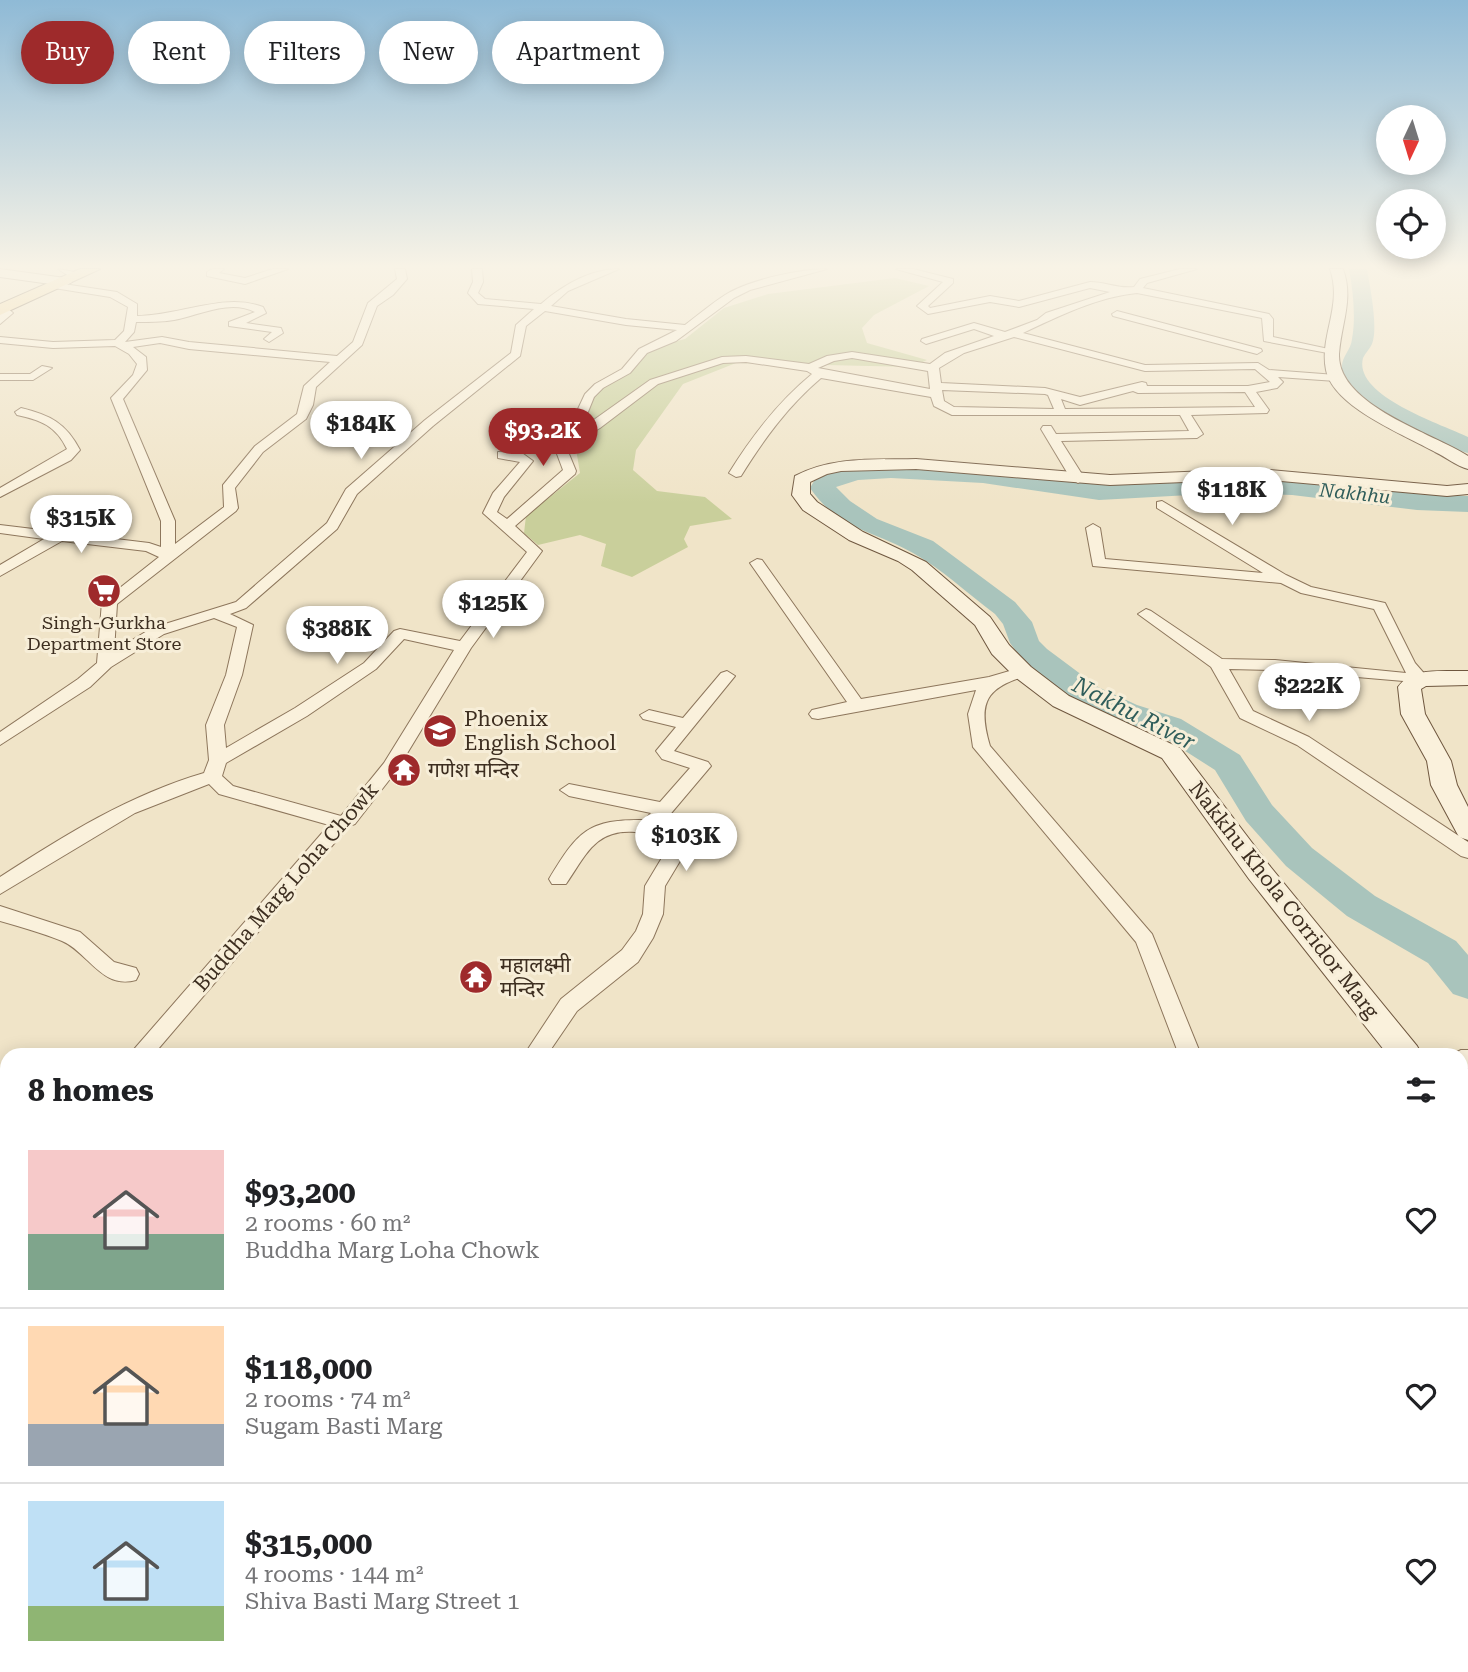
<!DOCTYPE html>
<meta charset="utf-8">
<style>
body{margin:0;font-family:"Roboto Serif","Noto Sans Devanagari",serif;background:#f2f2f2;color:#202124;height:100vh;display:flex;flex-direction:column;font-size:26px;white-space:nowrap}
*{box-sizing:border-box;margin:0}
p{font-size:23px;color:#757577}
.icon{flex:none;width:38px;height:38px;fill:none;stroke:currentColor;stroke-width:2;stroke-linecap:round;stroke-linejoin:round}
.map{position:relative;flex:1;overflow:hidden}
.side{position:absolute;left:0px;top:1048px;width:1468px;height:625px;display:flex;flex-direction:column;background:#fff;border-radius:21px 21px 0 0;box-shadow:0 4px 18px #0003}
.side>*{flex:none}
.guide{position:absolute;left:21px;top:21px;width:700px;height:63px;display:flex;gap:14px}
.needle{width:46px;rotate:184deg}
.tools{position:absolute;left:1376px;top:105px;display:grid;gap:14px}
.tools a{display:grid;place-items:center;width:70px;height:70px;border-radius:50%;background:#fff;box-shadow:0 4px 18px #0003;font-size:35px}
.price{position:absolute;translate:-50% -60px;padding:0 16px;border-radius:24px;background:#fff;color:#222;font-size:23px;line-height:46px;filter:drop-shadow(0 2px 4px #0008)}
.price::after{content:'';position:absolute;left:50%;top:42px;width:21px;height:16px;margin-left:-10px;background:inherit;clip-path:polygon(0 0,100% 0,50% 100%)}
.price.selected{background:#9e2a2b;color:#fff}
ul{padding:0;list-style:none}
li{display:flex;align-items:center;gap:21px;height:175px;padding:0 28px}
li+li{border-top:2px solid #e0e0e0}
li span{display:grid;place-items:center;flex:none;width:196px;height:140px;border-radius:0px;color:#555}
li>.icon{margin-inline-start:auto}
span .icon{width:84px;height:84px;fill:#fffc;stroke-width:1}
li b{font-size:30px}
h2{display:flex;justify-content:space-between;align-items:center;height:84px;padding:0 28px;font-size:30px}
.chip{padding:0 24px;border-radius:32px;background:#fff;box-shadow:0 4px 18px #0003;font-size:24px;line-height:63px}
.chip.selected{background:#9e2a2b;color:#fff}
.map>svg:first-child{display:block}
.green{fill:#c9cf9b}
.lines{fill:none;stroke-linecap:round;stroke-linejoin:round}
.river{fill:#a9c4bc;fill-rule:evenodd}
.street-casing{stroke:#8d765c;stroke-width:2}
.secondary-casing{stroke:#6f573f;stroke-width:2}
.primary-casing{stroke:#5b4430;stroke-width:2}
.street{fill:#faf1dc;fill-rule:evenodd}
.secondary{fill:#faf1dc;fill-rule:evenodd}
.primary{fill:#f3d9a0;fill-rule:evenodd}
.labels{text-anchor:middle;stroke-width:6;stroke-linejoin:round;paint-order:stroke}
.far-poi-label{font-size:18px;fill:#3d2e20;stroke:#f7eed8}
.far-water-label{font-size:19px;font-style:italic;fill:#2f5d5a;stroke:#f7eed8}
.poi-label{font-size:21px;fill:#3d2e20;stroke:#f7eed8;text-anchor:start}
.street-label{font-size:21px;fill:#3d2e20;stroke:#f7eed8}
.water-label{font-size:23px;font-style:italic;fill:#2f5d5a;stroke:#f7eed8}
</style>
<div class="map">
<svg width="1468" height="1672" viewBox="0 0 1468 1672">
<rect width="100%" height="100%" fill="#f0e4c8"/>
<path class="green" d="M 895,278 L 929,286 L 874,315 L 862,328 L 867,343 L 927,360 L 912,367 L 736,363 L 683,384 L 636,450 L 633,470 L 657,491 L 705,497 L 732,519 L 690,526 L 684,539 L 688,547 L 632,577 L 601,566 L 606,544 L 580,535 L 538,545 L 524,533 L 526,516 L 580,473 L 576,449 L 596,390 L 650,348 L 685,339 L 724,308 L 768,294 Z"/>
<g class="lines">
<path class="river" d="M 1349,269 L 1367,269 L 1368,275 C 1371,292 1378,329 1372,344 C 1370,349 1365,353 1363,358 C 1353,396 1442,424 1468,437 L 1468,453 C 1438,446 1343,404 1342,369 C 1341,356 1351,351 1352,339 C 1356,317 1353,291 1349,269 Z
M 891,464 L 983,469 L 1099,484 L 1226,477 L 1292,479 L 1417,494 L 1468,496 L 1468,512 L 1417,510 L 1292,495 L 1226,493 L 1099,500 L 983,483 L 891,478 L 858,480 L 836,487 L 850,501 L 877,519 L 933,541 L 1015,602 L 1032,622 L 1039,641 L 1047,649 L 1098,687 L 1137,705 L 1181,719 L 1240,755 L 1272,805 L 1312,848 L 1375,896 L 1456,941 L 1468,955 L 1468,999 L 1453,994 L 1428,963 L 1347,916 L 1286,866 L 1246,821 L 1215,770 L 1157,733 L 1113,719 L 1076,701 L 1025,663 L 1010,643 L 1003,624 L 995,614 C 968,594 942,569 913,553 C 873,530 840,531 810,488 L 817,476 L 858,466 Z"/>
<g class="street-casing">
<path id="street" d="M 58,269 L 86,274 L 72,278 Z
M 212,269 L 224,269 L 219,273 L 245,278 L 273,269 L 288,269 L 245,284 L 207,276 L 207,272 Z
M 395,269 L 405,269 L 407,279 L 393,295 L 377,306 L 362,345 L 316,387 L 313,405 L 306,419 L 263,452 L 235,488 L 238,508 L 236,511 L 117,604 L 114,651 L 152,628 L 236,602 L 327,523 L 346,489 L 425,420 L 511,353 L 516,325 L 534,309 L 478,304 L 468,293 L 473,282 L 472,269 L 482,269 L 483,282 L 478,293 L 485,299 L 541,304 C 562,286 590,269 619,269 L 568,291 L 551,306 L 626,319 L 685,325 C 698,315 711,304 725,295 C 749,280 799,269 827,269 L 750,290 L 734,298 L 676,341 L 647,353 L 630,373 L 603,388 L 594,397 L 581,429 L 650,380 L 722,357 L 746,356 L 809,364 L 827,356 L 852,352 L 930,364 L 945,353 L 994,336 L 974,329 L 926,344 L 921,341 L 922,339 L 974,323 L 1005,332 L 1037,320 L 1046,313 L 1110,292 L 1090,288 L 1019,307 L 990,302 L 928,314 L 917,306 L 943,282 L 896,269 L 913,269 L 953,279 L 953,283 L 928,306 L 930,308 L 990,296 L 1019,301 L 1090,282 C 1106,282 1118,289 1134,287 L 1140,279 L 1180,269 L 1197,269 L 1147,283 L 1143,288 L 1269,314 L 1273,319 L 1273,337 L 1338,351 L 1333,354 L 1264,341 L 1262,318 L 1137,293 C 1097,297 1059,316 1023,333 L 1145,365 L 1258,363 L 1269,370 L 1336,375 L 1342,378 L 1336,381 L 1278,377 L 1283,382 L 1277,388 L 1256,392 L 1269,410 L 1267,413 L 1191,415 L 1203,434 L 1197,438 L 1061,441 L 1085,479 L 1078,483 L 1071,479 L 1041,429 L 1043,426 L 1051,426 L 1056,434 L 1189,431 L 1180,415 L 952,415 L 934,406 L 931,397 L 821,378 C 788,406 764,439 741,476 L 736,477 L 729,473 C 752,436 778,402 812,374 L 807,371 L 746,362 L 723,363 L 658,384 L 600,428 L 575,442 L 569,454 L 576,471 L 575,474 L 515,526 L 542,551 L 471,648 L 397,770 L 355,824 L 349,826 L 153,1055 L 129,1055 L 329,825 L 219,794 L 209,784 L 135,813 L 0,894 L 0,877 C 65,835 129,795 204,773 L 209,760 L 206,725 L 226,675 L 237,627 L 214,618 L 164,634 L 111,667 L 90,687 L 0,745 L 0,732 L 78,679 L 97,663 L 102,602 L 159,557 L 146,551 L 62,541 L 0,576 L 0,565 L 44,539 L 0,533 L 0,525 L 149,543 L 161,547 L 161,521 L 111,398 L 133,375 L 137,364 L 129,354 L 115,346 L 53,348 L 0,343 L 0,337 L 53,342 L 115,340 L 124,331 L 128,307 L 110,297 L 54,288 L 52,286 L 57,283 L 117,292 L 137,304 L 137,316 C 179,316 224,292 263,307 L 266,313 L 246,323 L 281,328 L 283,333 L 269,342 L 264,339 L 272,332 L 229,326 L 229,322 L 255,312 C 230,299 200,315 174,320 C 162,322 149,322 136,322 L 134,332 L 125,342 L 162,337 L 189,342 L 337,356 L 353,342 L 368,303 L 397,279 ZM 545,311 L 626,325 L 677,330 L 639,349 L 622,369 L 595,384 L 585,394 L 557,454 L 563,470 L 507,519 L 497,512 L 504,497 L 533,461 L 522,453 L 498,452 L 498,458 L 520,462 L 493,493 L 483,513 L 527,552 L 460,641 L 400,629 L 394,631 L 364,663 L 295,708 L 226,748 L 224,725 L 242,675 L 253,625 L 230,614 L 246,608 L 337,529 L 357,494 L 433,426 L 520,356 L 526,326 ZM 1014,337 L 1145,371 L 1255,369 L 1270,382 L 1248,386 L 1147,386 L 1146,383 L 1142,382 L 1080,397 L 1045,388 L 941,383 L 939,368 L 964,353 ZM 160,343 L 189,349 L 330,362 L 304,386 L 297,414 L 255,446 L 223,485 L 224,507 L 175,544 L 175,521 L 123,399 L 147,370 L 146,357 L 133,347 ZM 852,358 L 928,371 L 930,389 L 818,368 L 834,361 ZM 942,390 L 1045,394 L 1048,395 L 1054,409 L 954,407 L 944,401 ZM 1133,391 L 1138,393 L 1245,392 L 1255,407 L 1065,409 L 1061,399 L 1080,405 ZM 404,639 L 454,650 L 384,763 L 341,816 L 233,786 L 222,776 L 226,763 L 307,716 L 376,669 Z
M 0,306 L 6,307 L 13,313 L 0,324 Z
M 1117,311 L 1261,349 L 1262,351 L 1257,354 L 1113,316 L 1112,314 Z
M 42,366 L 52,368 L 33,380 L 0,380 L 0,374 L 30,374 Z
M 21,408 C 50,415 66,423 80,450 L 71,460 L 0,497 L 0,488 L 67,449 C 56,426 41,420 17,415 L 15,412 Z
M 1162,501 L 1286,575 L 1311,587 L 1385,603 L 1415,663 L 1429,679 L 1427,683 L 1275,670 L 1229,669 L 1253,711 L 1309,737 L 1468,842 L 1468,858 L 1461,856 L 1297,745 L 1240,718 L 1211,667 L 1138,614 L 1146,609 L 1151,611 L 1222,659 L 1275,660 L 1406,673 L 1374,609 L 1301,593 L 1281,583 L 1093,566 L 1086,528 L 1093,524 L 1100,528 L 1105,559 L 1263,573 L 1157,508 L 1157,502 Z
M 757,559 L 762,560 L 861,699 L 989,677 L 1023,667 L 1029,669 L 1031,672 L 1029,675 C 986,687 977,702 990,746 L 1152,934 L 1201,1055 L 1179,1055 L 1136,942 L 973,747 L 968,714 L 976,690 L 818,719 L 812,718 L 809,714 L 812,710 L 847,702 L 750,563 Z
M 727,671 L 735,676 L 674,751 L 708,762 L 711,766 L 662,824 L 680,835 L 689,846 L 665,886 L 663,914 L 653,938 L 638,962 L 577,1011 L 547,1055 L 524,1055 L 561,999 L 622,950 L 636,931 L 643,914 L 645,886 L 669,846 C 658,838 648,834 635,832 C 595,829 586,855 566,884 L 552,884 L 549,879 C 578,831 588,819 645,820 L 651,813 L 569,796 L 560,790 L 569,784 L 660,802 L 690,768 L 662,759 L 656,751 L 676,727 L 643,719 L 640,715 L 649,710 L 683,718 L 721,673 Z
M 0,906 L 80,932 L 114,962 L 136,968 L 139,974 L 136,980 C 102,990 88,952 62,941 C 42,933 21,927 0,921 Z
M 1461,1050 L 1468,1050 L 1468,1068 L 1461,1068 L 1461,1055 L 1451,1055 Z
M 7,1192 L 7,1219 L 0,1221 L 0,1194 Z
M 7,1396 L 7,1429 L 0,1432 L 0,1399 Z
M 264,1666 L 300,1666 L 303,1672 L 267,1672 Z
M 683,1666 L 717,1666 L 714,1672 L 680,1672 Z
M 1311,1666 L 1347,1666 L 1350,1672 L 1314,1672 Z"/>
</g>
<g class="secondary-casing">
<path id="secondary" d="M 0,269 L 65,278 L 72,282 L 65,286 L 0,277 Z
M 1330,269 L 1343,269 C 1354,299 1341,324 1339,354 C 1337,405 1432,433 1468,456 L 1468,469 C 1456,466 1446,457 1435,452 C 1405,435 1333,407 1326,370 C 1319,336 1343,306 1330,269 Z
M 916,459 L 1110,475 L 1259,469 L 1447,486 L 1468,484 L 1468,494 L 1447,496 L 1259,479 L 1110,485 L 916,469 L 841,471 L 827,474 L 810,482 L 810,494 L 817,502 L 863,532 L 926,562 L 990,617 L 1009,645 L 1031,667 L 1069,696 L 1180,748 L 1269,865 L 1417,1046 L 1422,1055 L 1388,1055 L 1249,879 L 1162,758 L 1053,706 L 1015,677 L 992,654 L 975,625 L 912,570 L 898,561 L 849,540 L 803,510 L 792,495 L 795,476 C 833,456 874,460 916,459 Z
M 1468,671 L 1468,685 L 1426,686 L 1421,689 L 1425,714 L 1451,761 L 1457,785 L 1468,807 L 1468,840 L 1459,837 L 1431,785 L 1427,761 L 1401,714 L 1398,687 C 1412,666 1445,672 1468,671 Z
M 1461,1103 L 1468,1106 L 1468,1138 L 1461,1136 Z"/>
</g>
<g class="primary-casing">
<path id="primary" d="M 80,269 L 100,269 L 0,315 L 0,304 Z"/>
</g>
<use href="#street" class="street"/>
<use href="#secondary" class="secondary"/>
<use href="#primary" class="primary"/>
</g>
<linearGradient id="sky" x2="0" y2="1"><stop stop-color="#8fbad6"/><stop offset="0.53" stop-color="#f8f3e6"/><stop offset="1" stop-color="#f8f3e6" stop-opacity="0"/></linearGradient>
<rect width="1468" height="503" fill="url(#sky)"/>
<defs>
<g id="supermarket-disc" transform="scale(1.75)"><circle r="9.5" fill="#9e2a2b" stroke="#f7eed8"/><path d="M-6-5.5h2.5l.6 2H6L4.5 2H-2.5L-4.4-4H-6ZM-1.5 3.2a1.3 1.3 0 1 0 .1 0ZM3 3.2a1.3 1.3 0 1 0 .1 0Z" fill="#fff"/></g>
<g id="school-disc" transform="scale(1.75)"><circle r="9.5" fill="#9e2a2b" stroke="#f7eed8"/><path d="M0-5L7-2L0 1L-7-2ZM-4 1L0 2.5L4 1V4Q0 6-4 4Z" fill="#fff"/></g>
<g id="temple-disc" transform="scale(1.75)"><circle r="9.5" fill="#9e2a2b" stroke="#f7eed8"/><path d="M0-6L5-2H3V0L6.5 2.5H4V6H1.5V3h-3V6H-4V2.5H-6.5L-3 0V-2H-5Z" fill="#fff"/></g>
</defs>
<g fill-rule="evenodd">
<use href="#supermarket-disc" x="104" y="591"/>
<use href="#school-disc" x="440" y="731"/>
<use href="#temple-disc" x="404" y="770"/>
<use href="#temple-disc" x="476" y="977"/>
</g>
<g class="labels">
<g class="far-poi-label">
<text x="104" y="629">Singh-Gurkha<tspan x="104" dy="21">Department Store</tspan></text>
</g>
<g class="far-water-label">
<text transform="translate(1355 493) rotate(6)" y="7">Nakhhu</text>
</g>
<g class="poi-label">
<text x="464" y="726">Phoenix<tspan x="464" dy="24">English School</tspan></text>
<text x="428" y="777">गणेश मन्दिर</text>
<text x="500" y="972">महालक्ष्मी<tspan x="500" dy="24">मन्दिर</tspan></text>
</g>
<g class="street-label">
<text transform="translate(286 887) rotate(-49)" y="7">Buddha Marg Loha Chowk</text>
<text transform="translate(1284 900) rotate(52)" y="7">Nakkhu Khola Corridor Marg</text>
</g>
<g class="water-label">
<text transform="translate(1134 713) rotate(27)" y="8">Nakhu River</text>
</g>
</g>
</svg>
<div class="tools">
<a><svg class="needle" viewBox="-14 -14 28 28"><path d="M0-13l5 13h-10z" fill="#e53935"/><path d="M0 13l5-13h-10z" fill="#757577"/></svg></a>
<a><svg class="icon" aria-label="locate" viewBox="0 0 24 24"><circle cx="12" cy="12" r="6"/><path d="M12 2v4M12 18v4M2 12h4M18 12h4"/></svg></a>
</div>
<b class="price" style="left:361px;top:461px">$184K</b>
<b class="price selected" style="left:543px;top:468px">$93.2K</b>
<b class="price" style="left:1232px;top:527px">$118K</b>
<b class="price" style="left:81px;top:555px">$315K</b>
<b class="price" style="left:493px;top:640px">$125K</b>
<b class="price" style="left:337px;top:666px">$388K</b>
<b class="price" style="left:1309px;top:723px">$222K</b>
<b class="price" style="left:686px;top:873px">$103K</b>
<div class="guide">
<a class="chip selected">Buy</a>
<a class="chip">Rent</a>
<a class="chip">Filters</a>
<a class="chip">New</a>
<a class="chip">Apartment</a>
</div>
<section class="side">
<h2>8 homes<svg class="icon" aria-label="filters" viewBox="0 0 24 24"><path d="M4 7h16M4 17h16"/><circle cx="9" cy="7" r="2"/><circle cx="15" cy="17" r="2"/></svg></h2>
<ul>
<li><span style="background:linear-gradient(#f6c9c9 60%,#7fa58c 0)"><svg class="icon" aria-label="home" viewBox="0 0 24 24"><path d="M3 11l9-7 9 7M6 9v11h12V9"/></svg></span><div><b>$93,200</b><p>2 rooms · 60 m²</p><p>Buddha Marg Loha Chowk</p></div><svg class="icon" aria-label="heart" viewBox="0 0 24 24"><path d="M12 20l-8-8c-3-5 5-10 8-4 3-6 11-1 8 4z"/></svg></li>
<li><span style="background:linear-gradient(#ffd9b3 70%,#9aa5b1 0)"><svg class="icon" aria-label="home" viewBox="0 0 24 24"><path d="M3 11l9-7 9 7M6 9v11h12V9"/></svg></span><div><b>$118,000</b><p>2 rooms · 74 m²</p><p>Sugam Basti Marg</p></div><svg class="icon" aria-label="heart" viewBox="0 0 24 24"><path d="M12 20l-8-8c-3-5 5-10 8-4 3-6 11-1 8 4z"/></svg></li>
<li><span style="background:linear-gradient(#bfe0f5 75%,#8fb573 0)"><svg class="icon" aria-label="home" viewBox="0 0 24 24"><path d="M3 11l9-7 9 7M6 9v11h12V9"/></svg></span><div><b>$315,000</b><p>4 rooms · 144 m²</p><p>Shiva Basti Marg Street 1</p></div><svg class="icon" aria-label="heart" viewBox="0 0 24 24"><path d="M12 20l-8-8c-3-5 5-10 8-4 3-6 11-1 8 4z"/></svg></li>
</ul>
</section>
</div>
